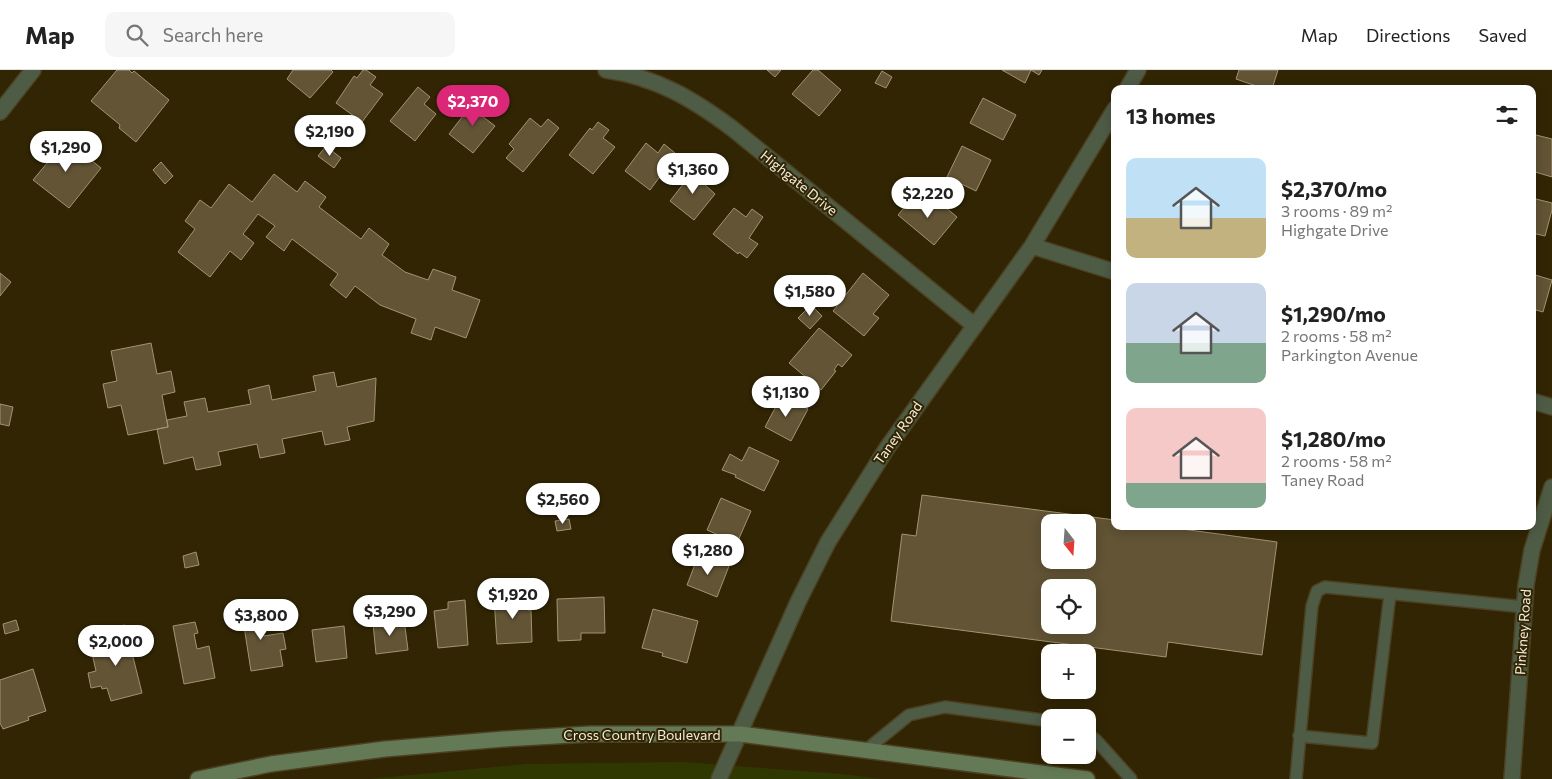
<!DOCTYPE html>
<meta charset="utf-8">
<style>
body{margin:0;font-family:Commissioner,sans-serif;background:#f6f6f6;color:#222;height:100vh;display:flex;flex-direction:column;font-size:19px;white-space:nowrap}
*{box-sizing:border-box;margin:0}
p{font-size:16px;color:#767676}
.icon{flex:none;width:28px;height:28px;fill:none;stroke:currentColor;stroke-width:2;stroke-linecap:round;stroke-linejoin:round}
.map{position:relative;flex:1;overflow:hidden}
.details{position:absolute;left:1111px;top:15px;width:425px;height:445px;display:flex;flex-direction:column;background:#fff;border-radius:10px;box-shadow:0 2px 12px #0003}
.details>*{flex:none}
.needle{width:32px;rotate:163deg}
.tools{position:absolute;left:1041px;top:444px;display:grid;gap:10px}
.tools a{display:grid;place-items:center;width:55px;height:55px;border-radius:10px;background:#fff;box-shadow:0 2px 12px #0003;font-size:25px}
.price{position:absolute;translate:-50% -42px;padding:0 11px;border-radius:18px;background:#fff;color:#222;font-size:16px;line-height:32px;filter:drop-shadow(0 1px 2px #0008)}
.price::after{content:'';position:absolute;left:50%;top:30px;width:15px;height:11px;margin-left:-8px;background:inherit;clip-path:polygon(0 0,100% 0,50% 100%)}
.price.active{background:#db2777;color:#fff}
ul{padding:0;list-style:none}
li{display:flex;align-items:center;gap:15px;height:125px;padding:0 15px}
li span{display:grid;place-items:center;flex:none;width:140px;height:100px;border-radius:10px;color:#555}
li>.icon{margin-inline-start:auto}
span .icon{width:60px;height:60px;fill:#fffc;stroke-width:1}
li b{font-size:21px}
h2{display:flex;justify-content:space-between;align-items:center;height:60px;padding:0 15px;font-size:21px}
header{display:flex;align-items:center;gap:30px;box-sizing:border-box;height:70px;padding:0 25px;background:#fff;border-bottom:1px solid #e0e0e0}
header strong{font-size:24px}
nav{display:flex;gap:28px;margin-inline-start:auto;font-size:18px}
.search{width:350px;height:45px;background:#f6f6f6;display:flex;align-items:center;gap:12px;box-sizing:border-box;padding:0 18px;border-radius:10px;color:#767676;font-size:19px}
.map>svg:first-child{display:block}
.green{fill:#303801}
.building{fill:#625435;stroke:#a29472;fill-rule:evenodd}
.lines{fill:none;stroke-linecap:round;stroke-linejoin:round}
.service-casing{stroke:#4c4122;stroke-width:14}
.minor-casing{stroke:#4c4122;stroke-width:18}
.secondary-casing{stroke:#4c4122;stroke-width:18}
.service{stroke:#4e5c46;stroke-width:11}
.minor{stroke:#4e5c46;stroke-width:15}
.secondary{stroke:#647a57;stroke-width:15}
.labels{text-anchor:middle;stroke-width:4;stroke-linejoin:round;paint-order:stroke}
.street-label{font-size:14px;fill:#f5eddb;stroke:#312504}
</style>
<header>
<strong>Map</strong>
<div class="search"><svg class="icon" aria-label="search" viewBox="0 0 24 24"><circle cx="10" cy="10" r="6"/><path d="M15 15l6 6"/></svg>Search here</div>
<nav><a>Map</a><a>Directions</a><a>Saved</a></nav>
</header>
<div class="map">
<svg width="1552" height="709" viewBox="0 0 1552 709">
<rect width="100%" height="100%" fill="#312504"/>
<path class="green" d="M 683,692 L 842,704 L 882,709 L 369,709 L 526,694 Z"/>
<path class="building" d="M 117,0 L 129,0 L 132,3 L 134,1 L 169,30 L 136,72 L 119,58 L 120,55 L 119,54 L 91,31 Z
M 293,0 L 331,0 L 333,2 L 310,28 L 287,9 Z
M 363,0 L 366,0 L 376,7 L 370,15 L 383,24 L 362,52 L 336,33 L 354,6 L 357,8 Z
M 767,0 L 781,0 L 775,7 Z
M 813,0 L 818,0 L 841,20 L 819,46 L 792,24 Z
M 1002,0 L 1042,0 L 1039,5 L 1031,0 L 1025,13 Z
M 1239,0 L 1278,0 L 1272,19 L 1265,19 L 1236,9 Z
M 882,1 L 892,7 L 886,18 L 875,13 Z
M 418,17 L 430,27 L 424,34 L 436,44 L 415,71 L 390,51 Z
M 983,28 L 1016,45 L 1003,70 L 970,53 Z
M 476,29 L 488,39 L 482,46 L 495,56 L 473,83 L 449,64 Z
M 530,48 L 541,57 L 548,49 L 559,58 L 523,102 L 506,88 L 514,79 L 509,74 Z
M 598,52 L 609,60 L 603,68 L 615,77 L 593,104 L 569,85 L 590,58 L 592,60 Z
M 1532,64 L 1552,69 L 1552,107 L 1532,101 Z
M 62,67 L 101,98 L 69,138 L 33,110 L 48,92 L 44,88 Z
M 646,73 L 658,83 L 664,74 L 675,83 L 669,91 L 670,93 L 650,120 L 625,101 Z
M 326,76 L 341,88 L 334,98 L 318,86 Z
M 962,76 L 991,90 L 976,121 L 947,107 Z
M 161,92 L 173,106 L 165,114 L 153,100 Z
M 698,98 L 709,107 L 704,114 L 715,124 L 694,150 L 670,131 L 691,104 L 692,106 Z
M 274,104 L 297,122 L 305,111 L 326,127 L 319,137 L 361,169 L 369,158 L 389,174 L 382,185 L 405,202 L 428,210 L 433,199 L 456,207 L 452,220 L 480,230 L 466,268 L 435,257 L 431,270 L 411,263 L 416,249 L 380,235 L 355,216 L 346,228 L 330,215 L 338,204 L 292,169 L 284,181 L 266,167 L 275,156 L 258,144 L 243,164 L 254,173 L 241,190 L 230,181 L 210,207 L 178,182 L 195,159 L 185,151 L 200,130 L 211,138 L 229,114 L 252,132 Z
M 932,126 L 957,147 L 934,175 L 898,145 L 912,128 L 923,137 Z
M 1532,128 L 1552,133 L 1552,140 L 1545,166 L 1532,163 Z
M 734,138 L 746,147 L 752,139 L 763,147 L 749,168 L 758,174 L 747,188 L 739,182 L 738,184 L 713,164 Z
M 0,203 L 11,212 L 0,226 Z
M 863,203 L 889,225 L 873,244 L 879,248 L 864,266 L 833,241 Z
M 1532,204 L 1552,210 L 1543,242 L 1536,240 L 1532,252 Z
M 811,235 L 822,246 L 810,259 L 798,248 Z
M 819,258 L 852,285 L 842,297 L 838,294 L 834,300 L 836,301 L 821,320 L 789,293 Z
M 151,273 L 157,304 L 171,301 L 175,322 L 162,325 L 168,357 L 128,365 L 121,335 L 108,338 L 103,314 L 117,311 L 111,281 Z
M 334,302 L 337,317 L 376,308 L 374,351 L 347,357 L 350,370 L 325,375 L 322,361 L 282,369 L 285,383 L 260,388 L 257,374 L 218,382 L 221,395 L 196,400 L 193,387 L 164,394 L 157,359 L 168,357 L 167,350 L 187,346 L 184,332 L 205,328 L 208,342 L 251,334 L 248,320 L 269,315 L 272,330 L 316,321 L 313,306 Z
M 782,325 L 808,339 L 791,371 L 765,357 Z
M 0,334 L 13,337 L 9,356 L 0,354 Z
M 749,377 L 779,391 L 764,421 L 735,407 L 736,405 L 722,400 L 730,384 L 742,391 Z
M 922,425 L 1115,450 L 1115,456 L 1160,456 L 1277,472 L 1262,585 L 1168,572 L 1166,587 L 891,551 L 902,464 L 916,466 ZM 1050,452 L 1088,452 L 1088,490 L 1050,490 ZM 1050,518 L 1088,518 L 1088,555 L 1050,555 Z
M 721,428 L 751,441 L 737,473 L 707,460 Z
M 569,449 L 571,459 L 557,461 L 555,451 Z
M 196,482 L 199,495 L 185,498 L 183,486 Z
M 699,484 L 729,496 L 717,527 L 687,515 Z
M 527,526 L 528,540 L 531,540 L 532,572 L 497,574 L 494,528 Z
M 604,527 L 605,563 L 581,563 L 581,570 L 558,571 L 557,529 Z
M 465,530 L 468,575 L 438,578 L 434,541 L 448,539 L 448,532 Z
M 259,534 L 264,566 L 283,563 L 286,579 L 280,580 L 283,596 L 251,601 L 241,537 Z
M 653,539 L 698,551 L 687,593 L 662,586 L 663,583 L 642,578 Z
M 404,549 L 408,580 L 376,584 L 373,553 Z
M 16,550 L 19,560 L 5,564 L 3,554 Z
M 195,552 L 198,563 L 194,564 L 197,579 L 209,576 L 215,608 L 184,614 L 173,556 Z
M 125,555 L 142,623 L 111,631 L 107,618 L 102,619 L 101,616 L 91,618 L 88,603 L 96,601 L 91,579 L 111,574 L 108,559 Z
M 344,556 L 347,588 L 316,592 L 312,560 Z
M 33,599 L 46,641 L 28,647 L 29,650 L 3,659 L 0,653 L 0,610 Z"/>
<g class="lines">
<g class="service-casing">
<path id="service" d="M 1088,665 L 1095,669 L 1131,709
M 1299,666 L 1372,673 L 1390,524
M 865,681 L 909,645 L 945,637 L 1050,651
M 1296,709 L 1312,536 L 1317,521 L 1325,517 L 1525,537"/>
</g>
<g class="minor-casing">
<path id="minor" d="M 606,0 C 656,7 693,29 733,59 L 975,256
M 1127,19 L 1138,0
M 0,42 L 33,0
M 1032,176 L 1115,202
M 1532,331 L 1552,337
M 719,709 L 798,532 L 828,472 L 887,378 L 1032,176 L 1115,39
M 1512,709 L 1526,515 L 1532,480 L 1552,417"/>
</g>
<g class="secondary-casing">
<path id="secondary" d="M 198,709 L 271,694 L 385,679 L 504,669 L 590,664 L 740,664 L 1087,709"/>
</g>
<use href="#service" class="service"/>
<use href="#minor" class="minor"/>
<use href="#secondary" class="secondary"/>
</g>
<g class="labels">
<g class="street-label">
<text transform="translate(799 113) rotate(39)" y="5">Highgate Drive</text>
<text transform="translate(898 363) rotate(-55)" y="5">Taney Road</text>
<text transform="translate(1523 562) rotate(-86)" y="5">Pinkney Road</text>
<text x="642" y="670">Cross Country Boulevard</text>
</g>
</g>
</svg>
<div class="tools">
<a><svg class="needle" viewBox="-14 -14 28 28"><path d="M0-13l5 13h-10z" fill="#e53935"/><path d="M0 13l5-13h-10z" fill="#767676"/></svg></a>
<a><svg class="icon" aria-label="locate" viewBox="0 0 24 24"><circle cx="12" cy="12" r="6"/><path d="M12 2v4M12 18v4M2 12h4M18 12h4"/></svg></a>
<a>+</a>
<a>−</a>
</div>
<b class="price active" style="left:473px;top:57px">$2,370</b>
<b class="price" style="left:330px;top:87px">$2,190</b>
<b class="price" style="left:66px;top:103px">$1,290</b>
<b class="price" style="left:693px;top:125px">$1,360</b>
<b class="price" style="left:928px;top:149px">$2,220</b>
<b class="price" style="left:810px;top:247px">$1,580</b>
<b class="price" style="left:786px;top:348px">$1,130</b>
<b class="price" style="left:563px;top:455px">$2,560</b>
<b class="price" style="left:708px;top:506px">$1,280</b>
<b class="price" style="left:513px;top:550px">$1,920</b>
<b class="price" style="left:390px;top:567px">$3,290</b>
<b class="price" style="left:261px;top:571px">$3,800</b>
<b class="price" style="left:116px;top:597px">$2,000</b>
<section class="details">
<h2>13 homes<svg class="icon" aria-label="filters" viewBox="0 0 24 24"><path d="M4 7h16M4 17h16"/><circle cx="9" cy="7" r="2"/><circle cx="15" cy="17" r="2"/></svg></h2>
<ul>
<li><span style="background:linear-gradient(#bfe0f5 60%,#c2b280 0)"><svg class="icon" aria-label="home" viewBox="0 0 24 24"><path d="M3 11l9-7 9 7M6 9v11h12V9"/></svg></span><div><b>$2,370/mo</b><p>3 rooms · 89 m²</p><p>Highgate Drive</p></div></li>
<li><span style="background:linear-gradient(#c9d6e8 60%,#7fa58c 0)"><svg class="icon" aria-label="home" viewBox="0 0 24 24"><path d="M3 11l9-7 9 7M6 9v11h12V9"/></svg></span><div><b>$1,290/mo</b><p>2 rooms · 58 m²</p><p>Parkington Avenue</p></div></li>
<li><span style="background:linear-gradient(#f6c9c9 75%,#7fa58c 0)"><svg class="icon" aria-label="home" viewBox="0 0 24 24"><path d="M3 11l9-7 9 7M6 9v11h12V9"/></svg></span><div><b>$1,280/mo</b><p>2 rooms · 58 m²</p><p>Taney Road</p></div></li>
</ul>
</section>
</div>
